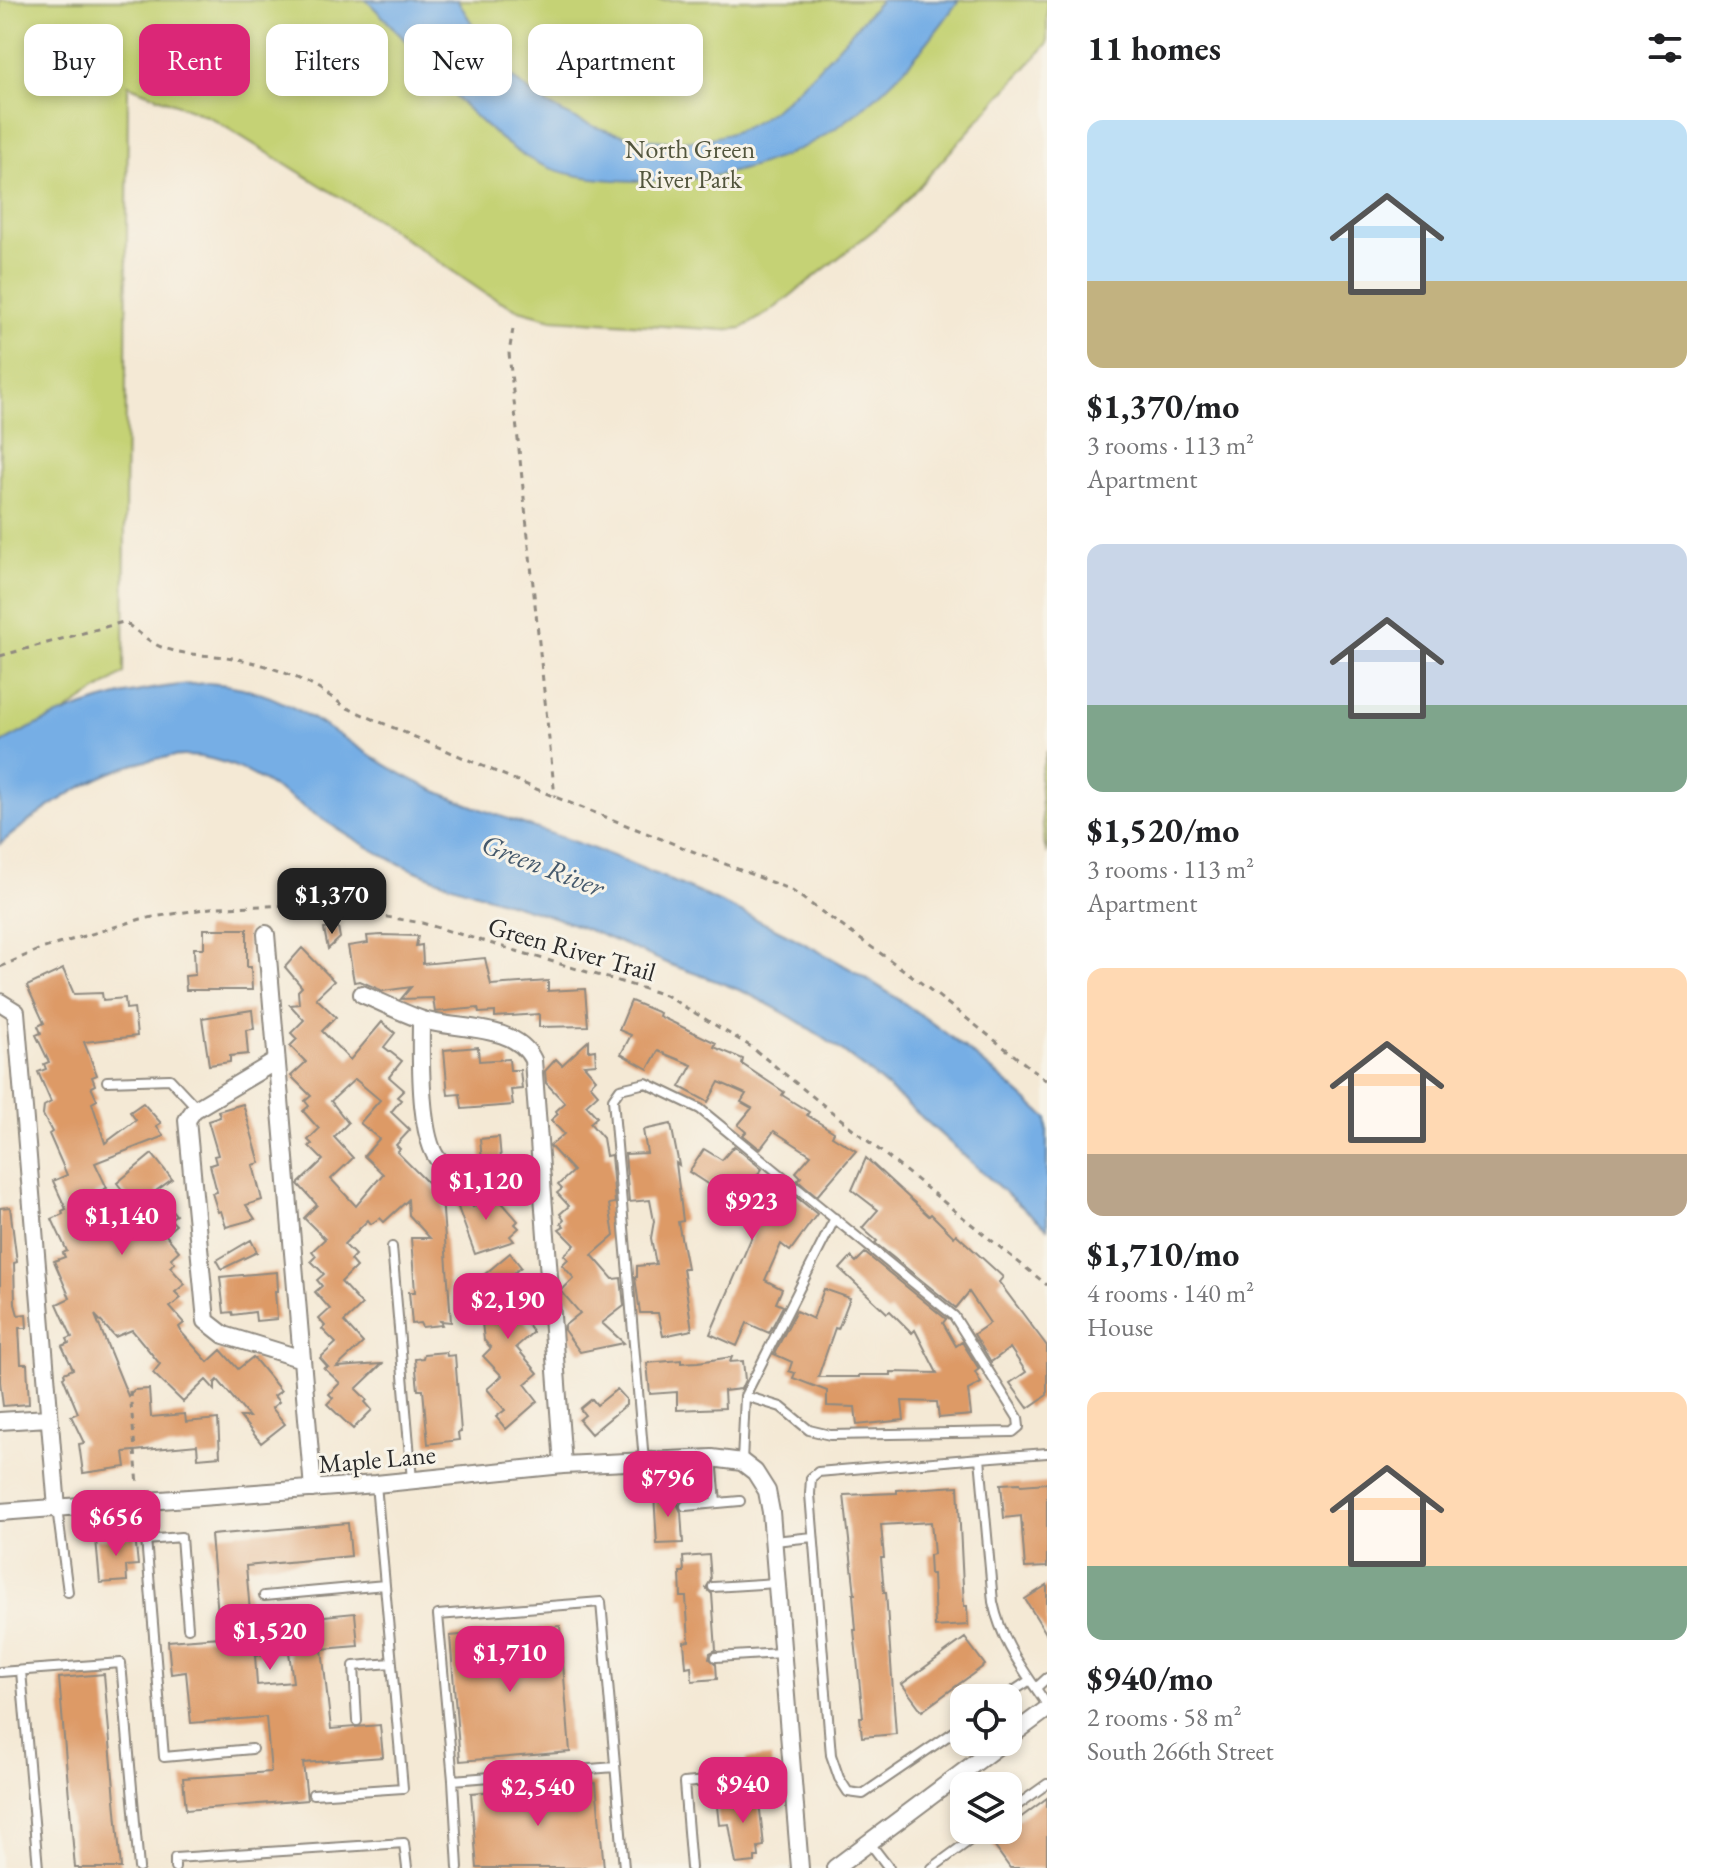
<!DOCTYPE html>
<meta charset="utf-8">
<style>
body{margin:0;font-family:"EB Garamond",serif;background:#f6f6f6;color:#202124;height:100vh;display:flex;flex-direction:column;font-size:30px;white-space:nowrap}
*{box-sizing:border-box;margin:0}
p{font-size:26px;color:#757577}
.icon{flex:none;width:44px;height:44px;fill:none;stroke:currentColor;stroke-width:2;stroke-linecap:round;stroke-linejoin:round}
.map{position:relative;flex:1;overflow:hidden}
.panel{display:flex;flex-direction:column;background:#fff;width:680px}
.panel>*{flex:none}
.guide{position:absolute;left:24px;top:24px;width:760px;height:72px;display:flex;gap:16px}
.fabs{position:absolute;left:950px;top:1684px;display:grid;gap:16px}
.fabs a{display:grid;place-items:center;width:72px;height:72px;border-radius:16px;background:#fff;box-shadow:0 4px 12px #0003;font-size:40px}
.price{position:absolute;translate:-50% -68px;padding:0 18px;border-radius:16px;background:#db2777;color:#fff;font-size:26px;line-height:52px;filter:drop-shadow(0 2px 4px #0008)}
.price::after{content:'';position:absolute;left:50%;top:48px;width:24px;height:18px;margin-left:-12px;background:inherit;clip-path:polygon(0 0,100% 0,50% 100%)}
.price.current{background:#222;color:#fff}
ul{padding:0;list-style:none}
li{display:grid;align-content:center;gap:16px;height:424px;padding:0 40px}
li span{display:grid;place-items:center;height:248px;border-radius:16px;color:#555}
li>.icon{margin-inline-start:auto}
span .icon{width:144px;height:144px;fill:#fffc;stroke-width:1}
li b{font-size:34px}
h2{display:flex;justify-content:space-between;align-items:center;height:96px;padding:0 40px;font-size:34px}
.pill{padding:0 28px;border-radius:16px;background:#fff;box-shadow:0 4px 12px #0003;font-size:28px;line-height:72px}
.pill.current{background:#db2777;color:#fff}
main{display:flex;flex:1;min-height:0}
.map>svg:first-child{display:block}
.green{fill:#c5d274;stroke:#787e50;stroke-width:2}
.water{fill:#76aee5;stroke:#506c88;stroke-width:2}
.building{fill:#dd9a66;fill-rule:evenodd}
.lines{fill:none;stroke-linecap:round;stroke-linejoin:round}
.lane-casing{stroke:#908a80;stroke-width:12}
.street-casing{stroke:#908a80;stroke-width:20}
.path{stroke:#908a80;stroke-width:3;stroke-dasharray:6 6;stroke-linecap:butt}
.lane{stroke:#fff;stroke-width:8}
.street{stroke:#fff;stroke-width:16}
.labels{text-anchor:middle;stroke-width:6;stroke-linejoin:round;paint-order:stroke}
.park-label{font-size:26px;fill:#52553d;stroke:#f7f3e8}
.street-label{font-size:26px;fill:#2b2b2b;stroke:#f7f3e8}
.water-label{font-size:28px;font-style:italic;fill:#45596c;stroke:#f7f3e8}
</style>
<main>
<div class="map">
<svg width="1047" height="1868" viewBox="0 0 1047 1868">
<rect width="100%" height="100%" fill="#f7f3e8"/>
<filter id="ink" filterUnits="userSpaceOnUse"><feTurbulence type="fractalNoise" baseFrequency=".0125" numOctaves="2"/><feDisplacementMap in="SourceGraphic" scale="16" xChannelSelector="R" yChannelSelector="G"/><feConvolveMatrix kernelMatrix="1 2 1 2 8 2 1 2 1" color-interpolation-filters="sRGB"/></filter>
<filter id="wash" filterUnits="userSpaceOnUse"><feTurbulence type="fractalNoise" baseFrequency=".006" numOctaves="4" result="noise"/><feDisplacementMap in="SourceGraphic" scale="32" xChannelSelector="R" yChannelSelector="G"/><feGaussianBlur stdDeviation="1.8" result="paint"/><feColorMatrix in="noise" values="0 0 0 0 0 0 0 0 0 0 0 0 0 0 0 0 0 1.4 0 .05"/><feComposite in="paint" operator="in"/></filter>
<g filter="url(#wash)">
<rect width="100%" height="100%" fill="#f4e9d5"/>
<path class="green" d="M 0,0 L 1047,0 L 1047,44 L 894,214 L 771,311 L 742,328 L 725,330 L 552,319 L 519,310 L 486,294 L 379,221 L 211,118 L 128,85 L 124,673 L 59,716 L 0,744 Z
M 1047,751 L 1047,854 L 1044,843 L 1040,775 Z"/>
<path class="water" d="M 366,0 L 457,0 C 474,25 488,53 510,75 C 568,133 685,165 759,120 C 799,95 847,36 881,0 L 959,0 C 876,119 787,184 637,181 C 600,180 559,177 526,157 C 463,118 420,50 366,0 Z
M 208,683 C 294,687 349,751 423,785 C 489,816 560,834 627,862 C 721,901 828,949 911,1008 C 959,1041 1004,1080 1047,1118 L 1047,1228 C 948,1148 865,1049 748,994 C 722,982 695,974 669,964 C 631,948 595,931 556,918 C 499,899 440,885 386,857 C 356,841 326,822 298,803 C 263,780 227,755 183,756 C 115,758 51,802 0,844 L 0,744 C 64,707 134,686 208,683 Z"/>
<g id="blocks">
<path class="building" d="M 338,927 L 340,938 L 328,949 L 324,929 Z
M 204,929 L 247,929 L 247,967 L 251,967 L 252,990 L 186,990 L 185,976 L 195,975 L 194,948 L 204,948 Z
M 382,935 L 418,936 L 416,946 L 422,945 L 423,964 L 485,958 L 491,985 L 548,981 L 548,991 L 585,989 L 588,1026 L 539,1027 L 539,1014 L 495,1017 L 495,1012 L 479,1013 L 478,1008 L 435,1012 L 433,998 L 401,999 L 411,987 L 383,991 L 360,981 L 354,982 L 348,946 L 368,943 L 367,936 Z
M 302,948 L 334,981 L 316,998 L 336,1017 L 322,1031 L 350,1060 L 382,1022 L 395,1033 L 384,1047 L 402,1061 L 389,1077 L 404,1090 L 397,1097 L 401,1100 L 391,1112 L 410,1130 L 396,1145 L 400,1149 L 397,1152 L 442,1197 L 451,1322 L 440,1321 L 442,1325 L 422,1327 L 420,1323 L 412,1324 L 409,1292 L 415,1292 L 411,1238 L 430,1238 L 409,1215 L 408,1200 L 384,1222 L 380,1218 L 371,1224 L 368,1220 L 344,1244 L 355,1255 L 350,1260 L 356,1267 L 341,1282 L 362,1305 L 344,1322 L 363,1343 L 337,1367 L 382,1364 L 356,1389 L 367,1400 L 365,1402 L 372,1410 L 353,1429 L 327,1404 L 333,1398 L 329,1394 L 340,1383 L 324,1368 L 328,1367 L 320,1358 L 336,1343 L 322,1329 L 325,1326 L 319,1319 L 330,1309 L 315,1292 L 322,1286 L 317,1280 L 324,1274 L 311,1261 L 316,1256 L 312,1251 L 325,1239 L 304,1218 L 317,1205 L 298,1184 L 323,1160 L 309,1146 L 312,1144 L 308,1140 L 319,1129 L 303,1111 L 309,1106 L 305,1101 L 311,1096 L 291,1076 L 306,1062 L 290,1046 L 297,1039 L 291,1033 L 304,1020 L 290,1005 L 299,1004 L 298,991 L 302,987 L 285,967 ZM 355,1079 L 380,1100 L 360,1123 L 379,1139 L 364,1156 L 383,1174 L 356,1206 L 331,1179 L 353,1158 L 334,1137 L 348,1123 L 331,1101 Z
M 63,969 L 74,994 L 102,993 L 103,1000 L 125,998 L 126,1009 L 134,1008 L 137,1036 L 84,1042 L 97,1075 L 92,1077 L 95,1085 L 91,1087 L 97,1100 L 92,1103 L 105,1143 L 136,1120 L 130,1112 L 143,1103 L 161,1123 L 156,1126 L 164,1136 L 95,1163 L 107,1188 L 94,1194 L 119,1247 L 148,1223 L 117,1183 L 152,1154 L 172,1179 L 156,1191 L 176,1215 L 170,1219 L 176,1225 L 165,1234 L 179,1251 L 171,1258 L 175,1263 L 170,1267 L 185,1284 L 175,1292 L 181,1298 L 170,1307 L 184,1323 L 179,1327 L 182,1333 L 208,1362 L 221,1350 L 238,1369 L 253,1357 L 281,1391 L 274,1396 L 279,1402 L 272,1408 L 285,1424 L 261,1443 L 240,1417 L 249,1417 L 218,1380 L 215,1383 L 215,1390 L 206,1380 L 183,1402 L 153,1373 L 160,1364 L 132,1330 L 115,1337 L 95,1315 L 128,1396 L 134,1390 L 149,1389 L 151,1417 L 185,1414 L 186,1422 L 218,1419 L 220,1456 L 198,1458 L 197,1445 L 124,1452 L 126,1467 L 83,1473 L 79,1444 L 84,1443 L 71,1416 L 78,1413 L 63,1377 L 65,1376 L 64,1373 L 73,1369 L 62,1346 L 69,1343 L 67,1339 L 72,1337 L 57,1304 L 70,1298 L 54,1261 L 65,1257 L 63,1253 L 67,1251 L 52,1219 L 63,1214 L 62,1211 L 66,1209 L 53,1181 L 67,1175 L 49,1134 L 52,1132 L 43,1115 L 44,1106 L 51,1102 L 38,1072 L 46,1069 L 44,1064 L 49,1062 L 36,1035 L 41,1033 L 38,1026 L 44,1023 L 27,986 Z
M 631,1001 L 660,1013 L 659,1016 L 716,1043 L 714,1047 L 743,1059 L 742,1064 L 784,1092 L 782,1095 L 809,1112 L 807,1115 L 834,1132 L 832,1136 L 856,1151 L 817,1196 L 798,1180 L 801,1177 L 796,1172 L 811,1155 L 774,1131 L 760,1149 L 743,1135 L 746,1132 L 738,1125 L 752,1108 L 741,1102 L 746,1094 L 719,1082 L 708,1102 L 680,1087 L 692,1065 L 658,1051 L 648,1069 L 621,1054 L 631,1035 L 619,1030 Z
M 252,1010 L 254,1029 L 246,1030 L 248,1054 L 230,1056 L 230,1062 L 209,1065 L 202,1018 Z
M 589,1040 L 589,1051 L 595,1050 L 596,1064 L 584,1065 L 596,1079 L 590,1085 L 598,1094 L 586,1105 L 597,1117 L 590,1123 L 603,1138 L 606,1156 L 611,1155 L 615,1203 L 609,1204 L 614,1236 L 592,1255 L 613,1279 L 621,1278 L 624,1306 L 602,1323 L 624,1343 L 580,1352 L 564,1330 L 564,1326 L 580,1313 L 561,1291 L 574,1278 L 562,1265 L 568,1259 L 564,1255 L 575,1245 L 559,1229 L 564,1226 L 561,1223 L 564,1220 L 560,1214 L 569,1206 L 557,1193 L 562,1189 L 558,1185 L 573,1171 L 550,1146 L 564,1134 L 551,1120 L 558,1114 L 556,1111 L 565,1103 L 546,1083 L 545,1071 L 556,1059 L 562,1065 Z
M 478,1047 L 479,1061 L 509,1059 L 510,1070 L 520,1070 L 522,1089 L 511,1090 L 513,1105 L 462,1109 L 460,1094 L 448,1095 L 444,1050 Z
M 243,1104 L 260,1163 L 253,1165 L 262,1200 L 246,1205 L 255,1219 L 226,1227 L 221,1211 L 218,1212 L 212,1193 L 217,1192 L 210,1165 L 216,1163 L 214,1156 L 218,1155 L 208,1121 L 220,1117 L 218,1111 Z
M 671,1124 L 679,1165 L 676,1163 L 683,1221 L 678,1222 L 687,1268 L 683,1268 L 692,1330 L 663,1336 L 658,1313 L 640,1313 L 635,1277 L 637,1277 L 637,1266 L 656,1264 L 651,1238 L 654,1221 L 650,1200 L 629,1202 L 625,1154 L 647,1153 L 643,1130 Z
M 499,1137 L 501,1159 L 482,1161 L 480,1139 Z
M 734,1146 L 762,1169 L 750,1183 L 756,1187 L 754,1190 L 777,1205 L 789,1191 L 817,1214 L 790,1251 L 781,1244 L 765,1280 L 782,1289 L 776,1303 L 783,1306 L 769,1333 L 747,1323 L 737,1346 L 710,1334 L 757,1225 L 737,1212 L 740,1209 L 713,1192 L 715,1189 L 689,1172 L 704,1149 L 722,1160 Z
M 866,1158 L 929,1216 L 931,1214 L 954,1237 L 956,1234 L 1003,1277 L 999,1282 L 1047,1346 L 1047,1395 L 1028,1408 L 1010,1383 L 1026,1372 L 1010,1348 L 991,1362 L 974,1334 L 990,1323 L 969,1292 L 956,1308 L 875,1243 L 877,1241 L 862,1228 L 878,1210 L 852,1190 Z
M 448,1180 L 473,1207 L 492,1191 L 518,1221 L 515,1224 L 519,1228 L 510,1236 L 514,1241 L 475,1254 Z
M 10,1207 L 17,1262 L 14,1263 L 15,1304 L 18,1315 L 26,1314 L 27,1328 L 19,1328 L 21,1364 L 27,1364 L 29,1404 L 3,1406 L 0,1381 L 0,1208 Z
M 251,1240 L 257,1252 L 222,1269 L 217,1260 Z
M 510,1253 L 521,1267 L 515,1272 L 529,1289 L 516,1304 L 520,1308 L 517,1310 L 533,1332 L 516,1347 L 538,1373 L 525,1384 L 538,1401 L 506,1429 L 496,1417 L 505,1410 L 487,1389 L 502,1376 L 483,1356 L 491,1348 L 484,1340 L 481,1314 L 496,1302 L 478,1280 Z
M 865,1253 L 946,1319 L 943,1323 L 956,1346 L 962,1342 L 979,1369 L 975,1372 L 981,1383 L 968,1390 L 971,1415 L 939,1418 L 937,1402 L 902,1401 L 904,1420 L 857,1425 L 855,1407 L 827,1406 L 827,1391 L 793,1378 L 795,1373 L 789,1371 L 792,1362 L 774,1354 L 796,1311 L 813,1319 L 824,1289 L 850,1298 L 838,1329 L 835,1328 L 818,1377 L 859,1377 L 859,1375 L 891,1375 L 891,1372 L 937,1373 L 915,1330 L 912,1333 L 890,1311 L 887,1313 L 840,1269 L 851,1257 L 856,1262 Z
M 277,1272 L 278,1291 L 275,1291 L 277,1319 L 256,1321 L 255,1312 L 233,1315 L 232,1312 L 224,1313 L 220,1277 Z
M 446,1352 L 447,1356 L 455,1355 L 461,1432 L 458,1433 L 459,1440 L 428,1444 L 423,1390 L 418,1390 L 415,1359 L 423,1358 L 424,1354 Z
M 732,1357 L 730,1362 L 743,1361 L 745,1380 L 741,1389 L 724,1391 L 725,1408 L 677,1410 L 677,1392 L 650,1394 L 647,1363 L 681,1360 L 681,1363 L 698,1362 Z
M 617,1389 L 626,1399 L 626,1405 L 591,1434 L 579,1420 L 585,1415 L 580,1409 L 592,1399 L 597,1405 Z
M 1020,1483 L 1021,1485 L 1047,1483 L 1047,1567 L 1025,1568 L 1021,1516 L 1004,1518 L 1001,1484 Z
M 958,1486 L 964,1606 L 967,1606 L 968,1625 L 935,1627 L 933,1574 L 930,1574 L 929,1555 L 934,1554 L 931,1522 L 881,1525 L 884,1558 L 881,1558 L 884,1592 L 886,1592 L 896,1734 L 862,1737 L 860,1717 L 863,1717 L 854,1630 L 856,1630 L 853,1594 L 855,1594 L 844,1495 L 897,1493 L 897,1490 Z
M 680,1492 L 678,1506 L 681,1512 L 683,1543 L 657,1544 L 654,1494 Z
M 348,1523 L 351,1556 L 246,1566 L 251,1623 L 355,1613 L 358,1646 L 322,1649 L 331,1729 L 380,1725 L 383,1757 L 303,1763 L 307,1800 L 186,1810 L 183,1778 L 271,1772 L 266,1717 L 191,1723 L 186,1672 L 171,1674 L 168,1641 L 220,1637 L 211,1535 ZM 289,1652 L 293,1682 L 257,1685 L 255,1655 Z
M 135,1536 L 138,1565 L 126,1566 L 127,1581 L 100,1583 L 96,1539 Z
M 709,1555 L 711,1580 L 706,1588 L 712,1594 L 716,1650 L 710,1653 L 709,1658 L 716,1664 L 717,1679 L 692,1681 L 691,1666 L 686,1667 L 684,1642 L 689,1641 L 686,1597 L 681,1597 L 680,1572 L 684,1572 L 683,1557 Z
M 1047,1585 L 1047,1635 L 1025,1599 Z
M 560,1626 L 570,1752 L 460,1761 L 450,1636 Z
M 965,1638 L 985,1665 L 922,1711 L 902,1684 Z
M 104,1674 L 121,1868 L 75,1868 L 59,1678 Z
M 771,1757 L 774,1788 L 749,1791 L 746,1759 Z
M 596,1783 L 604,1868 L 477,1868 L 471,1793 Z
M 758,1793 L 764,1846 L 758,1847 L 759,1857 L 755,1857 L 755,1862 L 736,1864 L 729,1824 L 719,1825 L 716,1797 Z
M 1047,1798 L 1047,1868 L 1010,1868 L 990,1840 L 1008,1830 L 1008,1827 Z"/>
</g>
</g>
<g filter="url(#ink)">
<use href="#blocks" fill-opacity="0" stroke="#908a80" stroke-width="2"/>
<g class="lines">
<g class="lane-casing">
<path id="lane" d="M 107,1081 L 170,1079 L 197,1108
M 392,1247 L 412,1480
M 745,1396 L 835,1218
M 1047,1453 L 980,1458 L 993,1602 C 1002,1644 1024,1670 1047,1705
M 712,1458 L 716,1503
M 644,1461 L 613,1099 L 620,1089 L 646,1083 L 700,1109 L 954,1316 L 1018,1418 L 1019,1427 L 1013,1432 L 830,1435 L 809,1430 L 781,1407 L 745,1396 L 742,1462
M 143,1502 L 164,1757 L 252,1749
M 685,1506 L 740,1501
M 57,1508 L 68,1592
M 146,1540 L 181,1537 L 188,1628
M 774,1541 L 813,1537
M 713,1587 L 776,1583
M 264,1596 L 385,1585
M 716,1657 L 781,1653
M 21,1671 L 38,1868
M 0,1672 L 121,1663 L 139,1868
M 1036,1688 L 1047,1678
M 1003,1698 L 1030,1680
M 357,1721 L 354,1666 L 392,1663
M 964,1725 L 863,1794 L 848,1792 L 839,1778 L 831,1755 L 810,1494 L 811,1478 L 818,1472 L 980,1458
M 453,1780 L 615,1767
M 313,1794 L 403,1788 L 376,1484
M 1008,1812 L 1047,1784
M 869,1842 L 889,1868
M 175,1868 L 175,1858 L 404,1843 L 407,1868
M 458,1868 L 453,1780 L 438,1615 L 601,1602 L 624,1868
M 691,1868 L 684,1783 L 728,1779
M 932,1868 L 984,1830"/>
</g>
<g class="street-casing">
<path id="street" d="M 266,934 L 313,1489
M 362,994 C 381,1002 400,1012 420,1019 C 454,1031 515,1022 533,1060 L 563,1465
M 0,1002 L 16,1012 L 57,1508
M 421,1020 C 421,1049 417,1149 444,1165 C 466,1178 515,1175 542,1177
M 276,1061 L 194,1110 L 187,1120 L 206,1321 L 224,1335 L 302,1359
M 0,1421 L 48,1418
M 0,1512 L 376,1484 L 563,1465 L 712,1458 L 742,1462 L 755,1472 L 767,1491 L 771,1512 L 800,1868
M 1008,1738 L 1047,1709
M 835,1868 L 1003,1742"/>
</g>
<path class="path" d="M 513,329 L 509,353 L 555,797
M 0,656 L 123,622 C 137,629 148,643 164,648 C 184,655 205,655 226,657 C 268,663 312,681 345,707 L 555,797 L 791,890 L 911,975 L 1047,1081
M 0,967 L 38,950 L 141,919 L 217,907 L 316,905 L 422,923 L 665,995 L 750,1046 L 1047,1285
M 130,1391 L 138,1486"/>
<use href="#lane" class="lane"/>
<use href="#street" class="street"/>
</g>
</g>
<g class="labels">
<g class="park-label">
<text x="690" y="158">North Green<tspan x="690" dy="30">River Park</tspan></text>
</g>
<g class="street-label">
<text transform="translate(572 949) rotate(16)" y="9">Green River Trail</text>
<text transform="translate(377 1459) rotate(-5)" y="9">Maple Lane</text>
</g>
<g class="water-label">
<text transform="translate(543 865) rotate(21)" y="10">Green River</text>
</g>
</g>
</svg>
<div class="fabs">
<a><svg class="icon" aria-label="locate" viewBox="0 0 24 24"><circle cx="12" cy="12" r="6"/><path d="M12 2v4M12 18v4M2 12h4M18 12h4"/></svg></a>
<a><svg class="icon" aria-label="layers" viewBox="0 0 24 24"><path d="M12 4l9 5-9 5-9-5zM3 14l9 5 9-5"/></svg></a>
</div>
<b class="price current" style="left:332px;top:936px">$1,370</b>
<b class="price" style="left:486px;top:1222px">$1,120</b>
<b class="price" style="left:752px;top:1242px">$923</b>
<b class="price" style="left:122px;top:1257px">$1,140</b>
<b class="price" style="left:508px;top:1341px">$2,190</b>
<b class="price" style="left:668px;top:1519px">$796</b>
<b class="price" style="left:116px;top:1558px">$656</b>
<b class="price" style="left:270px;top:1672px">$1,520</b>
<b class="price" style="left:510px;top:1694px">$1,710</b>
<b class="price" style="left:743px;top:1825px">$940</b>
<b class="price" style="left:538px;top:1828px">$2,540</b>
<div class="guide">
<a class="pill">Buy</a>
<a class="pill current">Rent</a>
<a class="pill">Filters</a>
<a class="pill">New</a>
<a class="pill">Apartment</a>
</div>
</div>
<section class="panel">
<h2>11 homes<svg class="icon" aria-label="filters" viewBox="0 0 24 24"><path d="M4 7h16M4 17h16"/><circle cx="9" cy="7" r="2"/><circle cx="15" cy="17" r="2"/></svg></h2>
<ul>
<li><span style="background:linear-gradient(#bfe0f5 65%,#c2b280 0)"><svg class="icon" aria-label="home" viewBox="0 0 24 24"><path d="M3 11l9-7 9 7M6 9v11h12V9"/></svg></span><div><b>$1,370/mo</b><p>3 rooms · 113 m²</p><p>Apartment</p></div></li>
<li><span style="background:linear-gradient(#c9d6e8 65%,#7fa58c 0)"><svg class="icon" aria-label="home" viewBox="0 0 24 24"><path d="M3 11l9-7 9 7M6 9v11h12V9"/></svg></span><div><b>$1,520/mo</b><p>3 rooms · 113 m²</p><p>Apartment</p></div></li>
<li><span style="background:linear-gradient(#ffd9b3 75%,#b9a48a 0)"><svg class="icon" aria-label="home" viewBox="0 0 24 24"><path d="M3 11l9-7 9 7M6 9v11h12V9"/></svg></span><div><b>$1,710/mo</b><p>4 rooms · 140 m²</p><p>House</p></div></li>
<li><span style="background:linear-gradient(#ffd9b3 70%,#7fa58c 0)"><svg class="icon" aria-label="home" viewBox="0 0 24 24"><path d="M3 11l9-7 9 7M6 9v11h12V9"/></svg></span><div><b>$940/mo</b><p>2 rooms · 58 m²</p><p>South 266th Street</p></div></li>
</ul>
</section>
</main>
